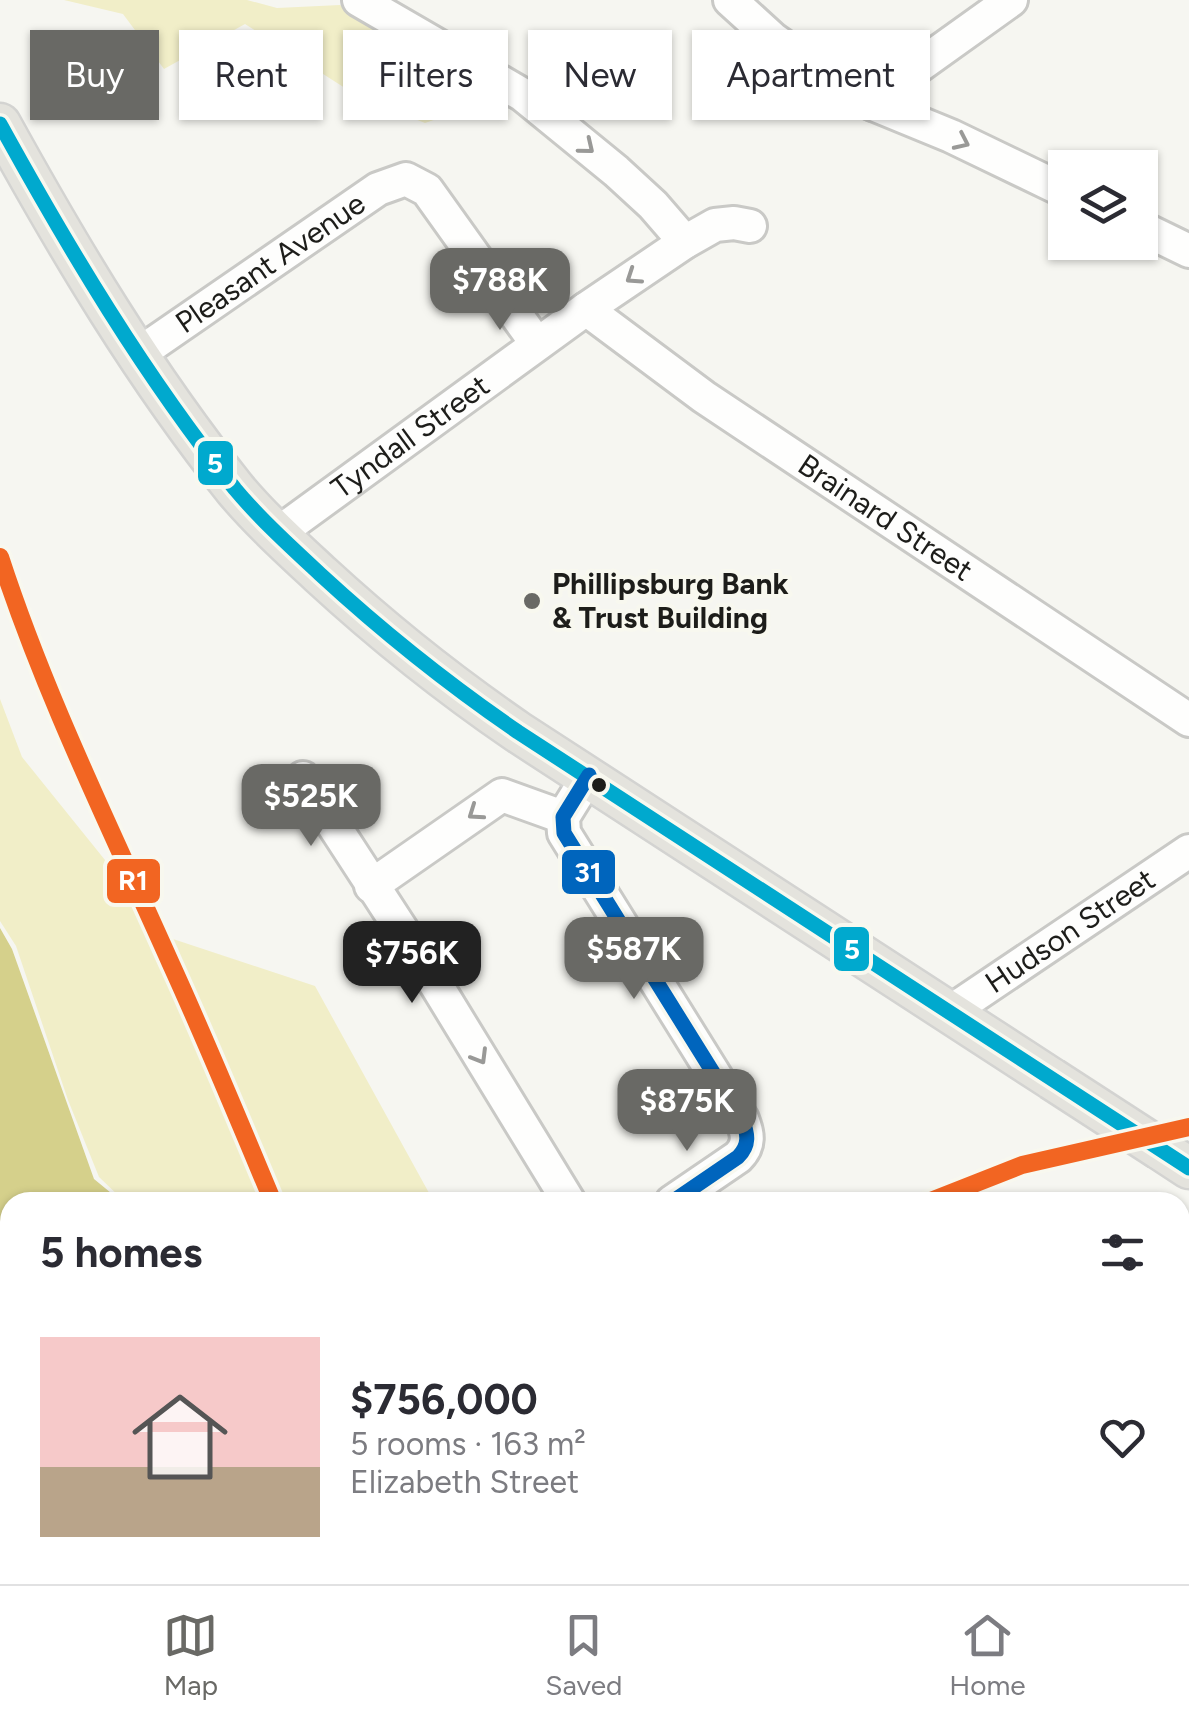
<!DOCTYPE html>
<meta charset="utf-8">
<style>
body{margin:0;font-family:Figtree,sans-serif;background:#f2f2f3;color:#2b2b33;height:100vh;display:flex;flex-direction:column;font-size:38px;white-space:nowrap}
*{box-sizing:border-box;margin:0}
p{font-size:32px;color:#7c7c81}
.icon{flex:none;width:55px;height:55px;fill:none;stroke:currentColor;stroke-width:2;stroke-linecap:round;stroke-linejoin:round}
.map{position:relative;flex:1;overflow:hidden}
.panel{position:absolute;left:0px;top:1192px;width:1190px;height:392px;display:flex;flex-direction:column;background:#fff;border-radius:30px 30px 0 0;box-shadow:0 2px 8px #0004}
.panel>*{flex:none}
.hud{position:absolute;left:30px;top:30px;width:1130px;height:90px;display:flex;gap:20px}
.controls{position:absolute;left:1048px;top:150px;display:grid;gap:20px}
.controls a{display:grid;place-items:center;width:110px;height:110px;border-radius:0px;background:#fff;box-shadow:0 2px 8px #0004;font-size:50px}
.price{position:absolute;translate:-50% -85px;padding:0 22px;border-radius:20px;background:#696965;color:#fff;font-size:32px;line-height:65px;filter:drop-shadow(0 2px 5px #0008)}
.price::after{content:'';position:absolute;left:50%;top:60px;width:30px;height:22px;margin-left:-15px;background:inherit;clip-path:polygon(0 0,100% 0,50% 100%)}
.price.on{background:#222;color:#fff}
ul{padding:0;list-style:none}
li{display:flex;align-items:center;gap:30px;height:250px;padding:0 40px}
li+li{border-top:2px solid #e1e1e2}
li span{display:grid;place-items:center;flex:none;width:280px;height:200px;border-radius:0px;color:#555}
li>.icon{margin-inline-start:auto}
span .icon{width:120px;height:120px;fill:#fffc;stroke-width:1}
li b{font-size:42px}
h2{display:flex;justify-content:space-between;align-items:center;height:120px;padding:0 40px;font-size:42px}
.tag{padding:0 35px;border-radius:0px;background:#fff;box-shadow:0 2px 8px #0004;font-size:35px;line-height:90px}
.tag.on{background:#696965;color:#fff}
.tabs{display:flex;justify-content:space-around;align-items:center;height:140px;border-top:2px solid #e1e1e2;background:#fff;font-size:28px;color:#7c7c81}
.tabs a{display:grid;justify-items:center;gap:5px}
.tabs .on{color:#696965}
.map>svg:first-child{display:block}
.green{fill:#f1eec8}
.water{fill:#d5d08b}
.lines{fill:none;stroke-linecap:round;stroke-linejoin:round}
.minor-casing{stroke:#c9c9c6;stroke-width:38}
.major-casing{stroke:#d3d3d1;stroke-width:45}
.minor{stroke:#fefefd;stroke-width:32}
.major{stroke:#e4e3dd;stroke-width:40}
.rail{stroke:#bbb;stroke-width:8;stroke-dasharray:12 12;stroke-linecap:butt}
.major-bridge-casing{stroke:#d3d3d1;stroke-width:45;stroke-linecap:butt}
.major-bridge{stroke:#e4e3dd;stroke-width:40}
.bus-1-casing{stroke:#f8f8ef;stroke-width:22}
.bus-2-casing{stroke:#f8f8ef;stroke-width:22}
.bus-1{stroke:#00a9ce;stroke-width:15}
.bus-2{stroke:#0065bd;stroke-width:15}
.rail-1-casing{stroke:#f8f8ef;stroke-width:25}
.rail-1{stroke:#f26522;stroke-width:18}
.oneway{stroke:#999997}
.poi-dot{fill:#696965;stroke:#f8f8ef;stroke-width:4}
.bus-dot{fill:#1d1d1a;stroke:#f8f8ef;stroke-width:4}
.labels{text-anchor:middle;stroke-width:8;stroke-linejoin:round;paint-order:stroke}
.street-label{font-size:30px;fill:#1d1d1a;stroke:#f8f8ef}
.poi-label{font-size:30px;font-weight:bold;fill:#1d1d1a;stroke:#f8f8ef;text-anchor:start}
.line-badge{stroke:#f8f8ef;stroke-width:4}
.badge-label{font-size:28px;text-anchor:middle;font-weight:bold;fill:#fff}
</style>
<div class="map">
<svg width="1189" height="1584" viewBox="0 0 1189 1584">
<rect width="100%" height="100%" fill="#f6f6f1"/>
<path class="green" d="M 64,0 L 247,0 L 277,8 L 340,5 L 492,100 L 425,123 L 359,97 L 245,24 L 164,69 L 123,14 Z
M 0,699 L 22,757 L 167,937 L 315,986 L 434,1202 L 125,1202 L 99,1177 L 68,1100 L 16,946 L 0,921 Z
M 1189,1310 L 1189,1434 L 1180,1438 L 1180,1314 Z
M 207,1575 L 1035,1575 L 1041,1584 L 210,1584 Z"/>
<path class="water" d="M 0,928 L 12,949 L 94,1179 L 122,1202 L 10,1202 L 10,1575 L 201,1575 L 205,1584 L 0,1584 Z"/>
<g class="lines">
<g class="minor-casing">
<g id="minor">
<path d="M 359,0 L 523,95 L 616,171 L 653,205 L 685,242"/>
<path d="M 730,0 L 773,39 L 856,97 L 951,136 L 1065,191"/>
<path d="M 873,104 L 916,68 L 1011,0"/>
<path d="M 1140,227 L 1189,251"/>
<path id="s1" d="M 586,309 L 704,397 L 1189,720"/>
<path id="s2" d="M 137,355 L 378,189 L 406,179 L 427,190 L 537,344"/>
<path id="s3" d="M 277,534 L 586,309 L 685,242 L 715,225 L 734,223 L 750,226"/>
<path d="M 589,775 L 563,817 L 564,833 L 742,1119 C 748,1134 750,1145 738,1157 L 672,1202"/>
<path d="M 303,778 L 418,955 L 569,1202"/>
<path d="M 371,886 L 502,795 L 563,817"/>
<path id="s4" d="M 950,1012 L 1189,851"/>
<path d="M 1036,1575 L 1041,1584"/>
</g>
</g>
<g class="major-casing">
<path id="major" d="M 0,124 C 70,251 144,375 235,489 C 261,520 292,548 321,575 C 384,633 448,684 518,732 L 1052,1079
M 1160,1149 L 1189,1168"/>
</g>
<use href="#minor" class="minor"/>
<use href="#major" class="major"/>
<path class="rail" d="M 928,1202 L 1022,1165 L 1189,1127
M 1180,1289 L 1189,1289
M 0,1380 L 10,1378"/>
<g class="major-bridge-casing">
<path id="major-bridge" d="M 1052,1079 L 1160,1149"/>
</g>
<use href="#major-bridge" class="major-bridge"/>
<g class="bus-1-casing">
<path id="bus-1" d="M 0,124 C 70,251 144,375 235,489 C 261,520 292,548 321,575 C 384,633 448,684 518,732 L 1189,1168"/>
</g>
<g class="bus-2-casing">
<path id="bus-2" d="M 589,775 L 563,817 L 564,833 L 742,1119 C 748,1134 750,1145 738,1157 L 672,1202"/>
</g>
<use href="#bus-1" class="bus-1"/>
<use href="#bus-2" class="bus-2"/>
<g class="rail-1-casing">
<path id="rail-1" d="M 0,557 C 46,698 111,829 171,964 C 207,1043 240,1123 273,1202
M 928,1202 L 1022,1165 L 1189,1127"/>
</g>
<use href="#rail-1" class="rail-1"/>
</g>
<defs><path id="oneway-chevron" d="M-2-3.5L2.5 0L-2 3.5" fill="none" stroke-width="1.6" stroke-linecap="round" stroke-linejoin="round" transform="scale(2.5)"/></defs>
<g class="oneway">
<use href="#oneway-chevron" transform="translate(962 142) rotate(25)"/>
<use href="#oneway-chevron" transform="translate(587 147) rotate(39)"/>
<use href="#oneway-chevron" transform="translate(633 277) rotate(146)"/>
<use href="#oneway-chevron" transform="translate(475 813) rotate(145)"/>
<use href="#oneway-chevron" transform="translate(480 1057) rotate(59)"/>
</g>
<circle class="poi-dot" cx="532" cy="601" r="10"/>
<circle class="bus-dot" cx="599" cy="785" r="9"/>
<g class="labels">
<g class="street-label">
<text dy="10" stroke="none"><textPath href="#s2" startOffset="162">Pleasant Avenue</textPath></text>
<text dy="10" stroke="none"><textPath href="#s3" startOffset="165">Tyndall Street</textPath></text>
<text dy="10" stroke="none"><textPath href="#s1" startOffset="365">Brainard Street</textPath></text>
<text dy="10" stroke="none"><textPath href="#s4" startOffset="145">Hudson Street</textPath></text>
</g>
<g class="poi-label">
<text x="552" y="594">Phillipsburg Bank<tspan x="552" dy="34">&amp; Trust Building</tspan></text>
</g>
</g>
<g class="line-badge">
<rect x="196" y="439" width="39" height="48" rx="10" fill="#00a9ce"/>
<rect x="560" y="848" width="57" height="48" rx="10" fill="#0065bd"/>
<rect x="105" y="857" width="57" height="48" rx="10" fill="#f26522"/>
<rect x="832" y="925" width="39" height="48" rx="10" fill="#00a9ce"/>
</g>
<g class="badge-label">
<text x="215" y="473">5</text>
<text x="588" y="882">31</text>
<text x="133" y="890">R1</text>
<text x="852" y="959">5</text>
</g>
</svg>
<div class="controls">
<a><svg class="icon" aria-label="layers" viewBox="0 0 24 24"><path d="M12 4l9 5-9 5-9-5zM3 14l9 5 9-5"/></svg></a>
</div>
<b class="price" style="left:500px;top:333px">$788K</b>
<b class="price" style="left:311px;top:849px">$525K</b>
<b class="price" style="left:634px;top:1002px">$587K</b>
<b class="price on" style="left:412px;top:1006px">$756K</b>
<b class="price" style="left:687px;top:1154px">$875K</b>
<div class="hud">
<a class="tag on">Buy</a>
<a class="tag">Rent</a>
<a class="tag">Filters</a>
<a class="tag">New</a>
<a class="tag">Apartment</a>
</div>
<section class="panel">
<h2>5 homes<svg class="icon" aria-label="filters" viewBox="0 0 24 24"><path d="M4 7h16M4 17h16"/><circle cx="9" cy="7" r="2"/><circle cx="15" cy="17" r="2"/></svg></h2>
<ul>
<li><span style="background:linear-gradient(#f6c9c9 65%,#b9a48a 0)"><svg class="icon" aria-label="home" viewBox="0 0 24 24"><path d="M3 11l9-7 9 7M6 9v11h12V9"/></svg></span><div><b>$756,000</b><p>5 rooms · 163 m²</p><p>Elizabeth Street</p></div><svg class="icon" aria-label="heart" viewBox="0 0 24 24"><path d="M12 20l-8-8c-3-5 5-10 8-4 3-6 11-1 8 4z"/></svg></li>
</ul>
</section>
</div>
<nav class="tabs">
<a class="on"><svg class="icon" aria-label="map" viewBox="0 0 24 24"><path d="M3 6l6-2 6 2 6-2v14l-6 2-6-2-6 2zM9 4v14M15 6v14"/></svg>Map</a>
<a><svg class="icon" aria-label="saved" viewBox="0 0 24 24"><path d="M7 4h10v16l-5-4-5 4z"/></svg>Saved</a>
<a><svg class="icon" aria-label="home" viewBox="0 0 24 24"><path d="M3 11l9-7 9 7M6 9v11h12V9"/></svg>Home</a>
</nav>
